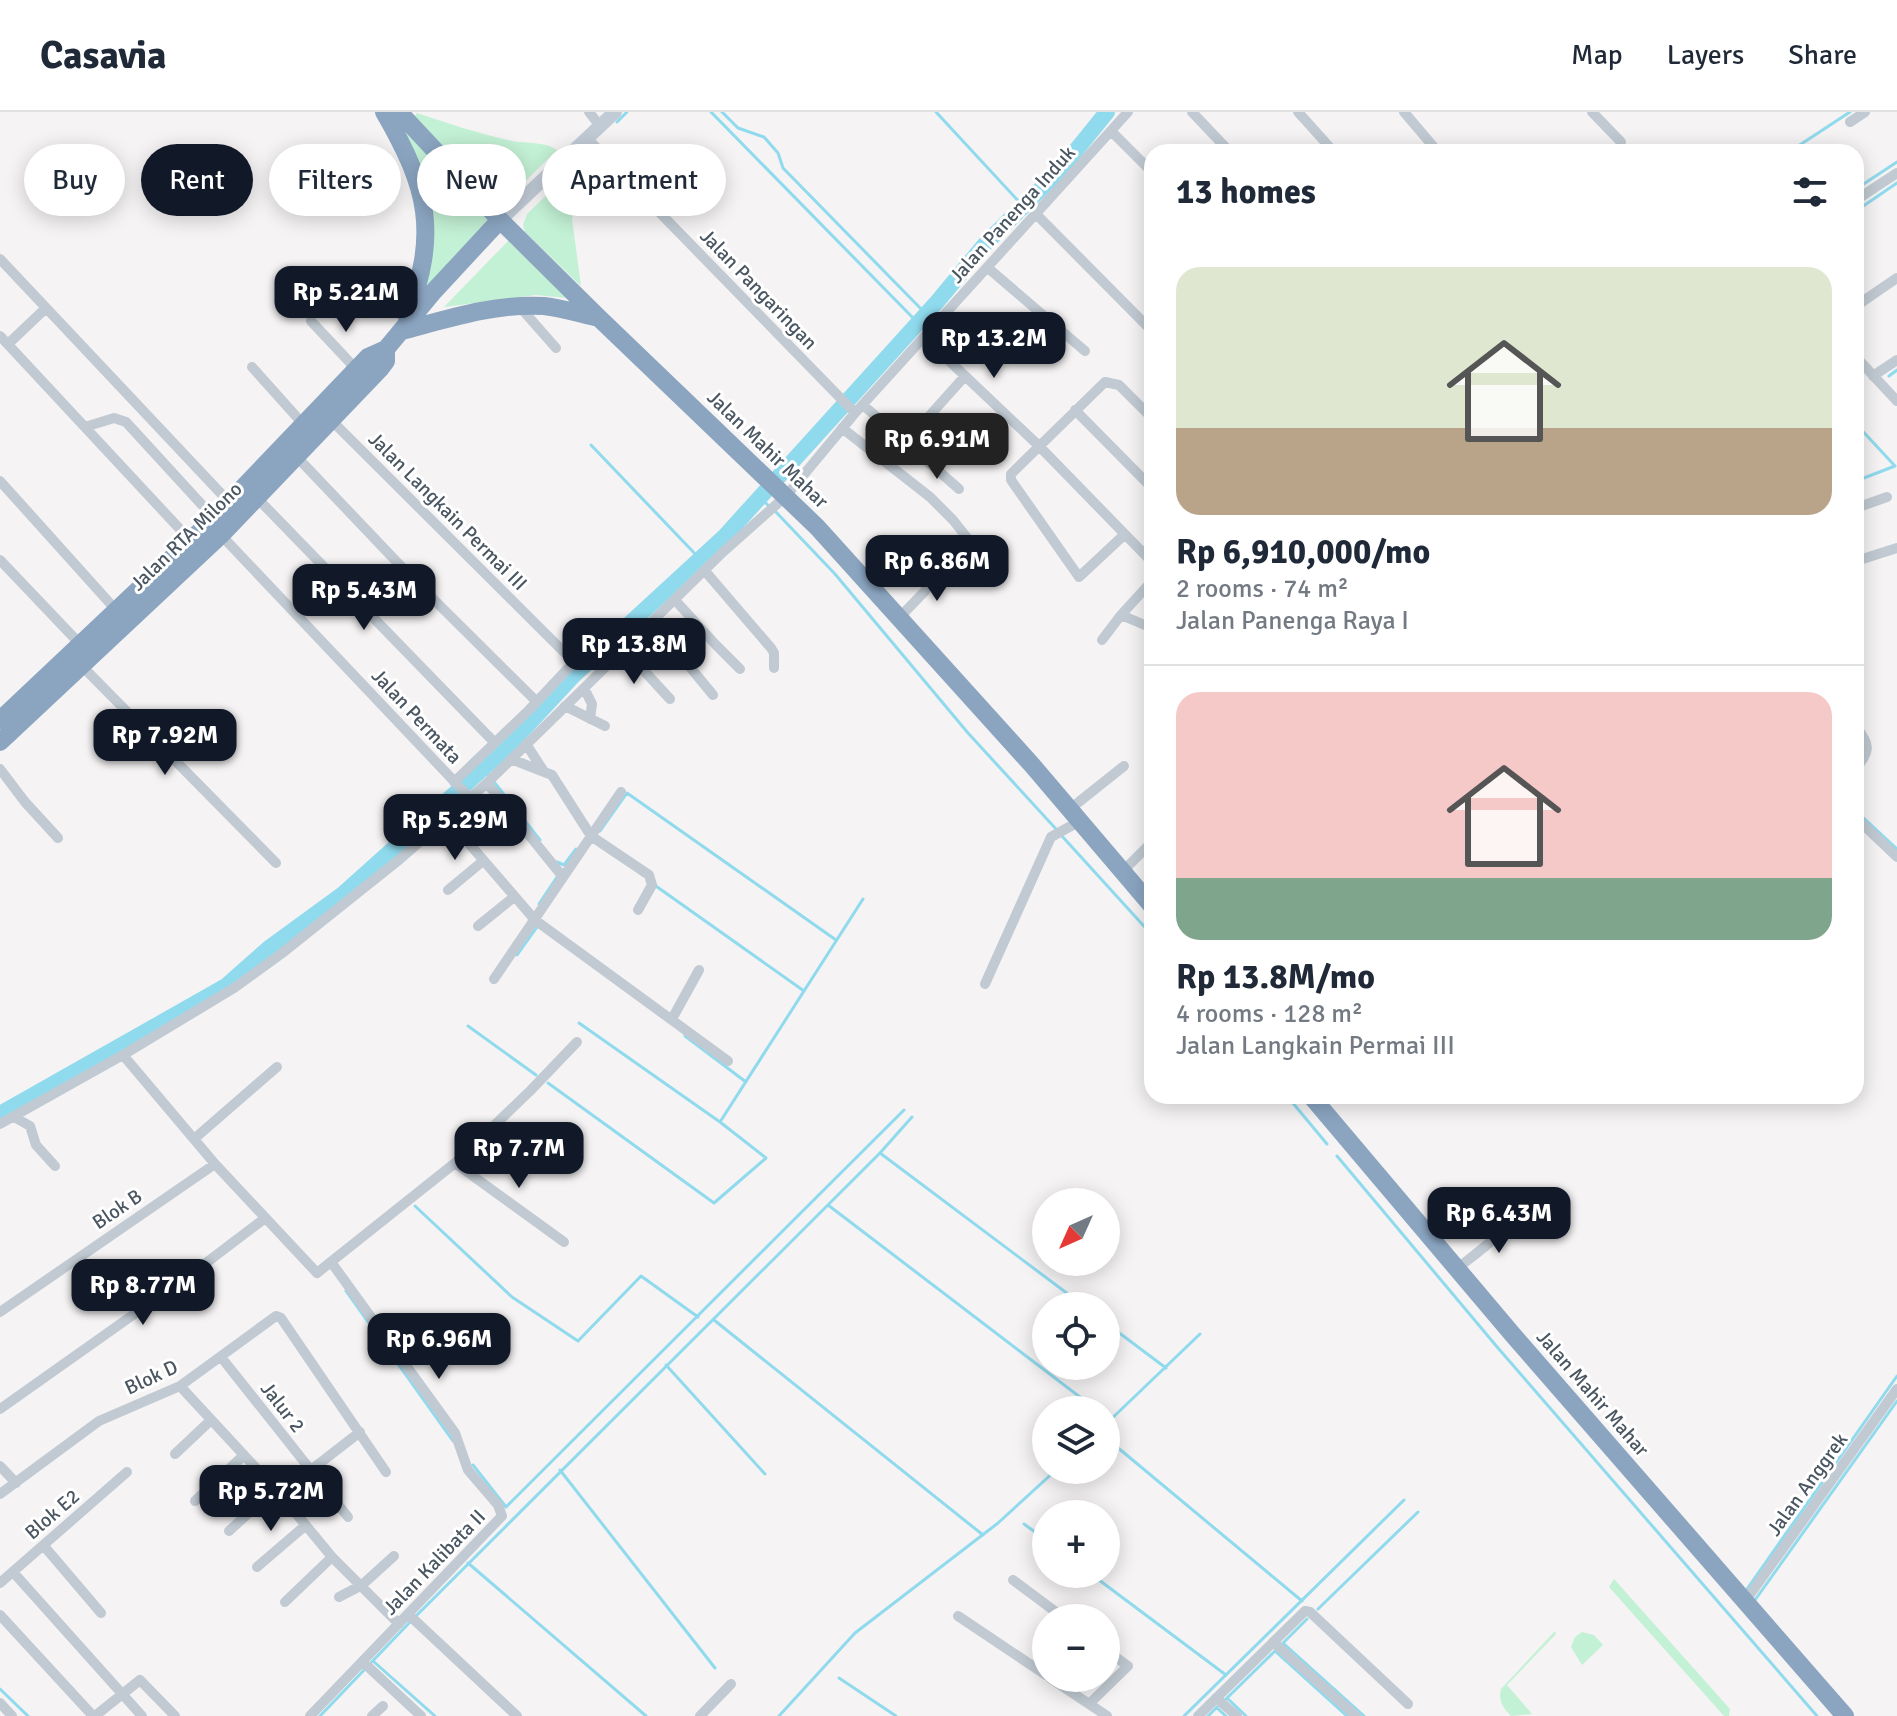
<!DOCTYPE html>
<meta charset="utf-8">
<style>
body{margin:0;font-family:Signika,sans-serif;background:#f2f2f3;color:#1f2937;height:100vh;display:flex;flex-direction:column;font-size:30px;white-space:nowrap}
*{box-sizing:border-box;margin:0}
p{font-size:26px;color:#747a83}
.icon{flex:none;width:44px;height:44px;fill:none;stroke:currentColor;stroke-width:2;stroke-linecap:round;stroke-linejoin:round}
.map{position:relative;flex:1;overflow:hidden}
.panel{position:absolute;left:1144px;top:32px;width:720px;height:960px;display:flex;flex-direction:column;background:#fff;border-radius:24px;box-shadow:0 4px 20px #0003}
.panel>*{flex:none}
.banner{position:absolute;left:24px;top:32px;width:760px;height:72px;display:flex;gap:16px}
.needle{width:52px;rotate:225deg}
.controls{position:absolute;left:1032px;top:1076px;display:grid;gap:16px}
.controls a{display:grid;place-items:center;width:88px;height:88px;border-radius:50%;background:#fff;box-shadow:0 4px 20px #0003;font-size:40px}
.price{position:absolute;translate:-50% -68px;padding:0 18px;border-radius:16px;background:#111827;color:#fff;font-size:26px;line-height:52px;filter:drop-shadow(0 2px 4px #0008)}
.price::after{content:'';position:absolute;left:50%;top:48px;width:24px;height:18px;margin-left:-12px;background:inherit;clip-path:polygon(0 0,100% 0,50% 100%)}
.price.selected{background:#222;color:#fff}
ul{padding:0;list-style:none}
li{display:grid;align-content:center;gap:16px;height:424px;padding:0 32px}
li+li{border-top:2px solid #e0e1e3}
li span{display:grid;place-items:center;height:248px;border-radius:24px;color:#555}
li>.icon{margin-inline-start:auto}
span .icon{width:144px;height:144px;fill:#fffc;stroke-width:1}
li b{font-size:34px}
h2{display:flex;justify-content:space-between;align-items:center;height:96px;padding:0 32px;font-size:34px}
.pill{padding:0 28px;border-radius:36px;background:#fff;box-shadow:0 4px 20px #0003;font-size:28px;line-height:72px}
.pill.selected{background:#111827;color:#fff}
header{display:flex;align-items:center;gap:48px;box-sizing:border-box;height:112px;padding:0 40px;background:#fff;border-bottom:2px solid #e0e1e3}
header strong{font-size:38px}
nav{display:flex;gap:44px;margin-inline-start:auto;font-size:28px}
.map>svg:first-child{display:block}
.green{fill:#c3f1d5}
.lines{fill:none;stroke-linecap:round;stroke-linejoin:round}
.stream{stroke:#90daee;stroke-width:3}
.river{stroke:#90daee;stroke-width:16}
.street{stroke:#c1cad2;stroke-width:10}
.secondary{stroke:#c1cbd6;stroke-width:14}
.highway{stroke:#8ba5c1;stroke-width:18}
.labels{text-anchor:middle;stroke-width:6;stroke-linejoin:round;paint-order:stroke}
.street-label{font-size:20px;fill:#4a5661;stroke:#fff}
</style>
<header>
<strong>Casavia</strong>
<nav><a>Map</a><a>Layers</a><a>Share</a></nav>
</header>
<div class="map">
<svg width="1897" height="1604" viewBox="0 0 1897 1604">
<rect width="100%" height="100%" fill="#f5f3f3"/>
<path class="green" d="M 417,1 C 447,11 477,21 508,28 C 523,32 545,29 557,38 L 507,87 L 493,91 L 414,5 Z
M 406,20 L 492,106 L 427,174 L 425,174 Z
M 581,50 L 572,107 L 581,174 L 525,120 L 523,113 L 527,102 Z
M 511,126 L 576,187 L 536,183 L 444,195 Z
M 976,216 L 1000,226 L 987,240 L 974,249 C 966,239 966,233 968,220 Z
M 1614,1467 L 1730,1597 L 1729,1604 L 1724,1604 L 1609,1475 Z
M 1555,1519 L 1556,1522 L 1507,1573 L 1532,1602 L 1511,1604 C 1503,1596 1498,1588 1501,1577 Z
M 1582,1520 L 1594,1523 L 1603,1533 L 1582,1553 L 1571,1535 L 1575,1525 Z"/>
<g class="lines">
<path class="stream" d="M 711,0 L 918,211
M 722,0 L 738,16 L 764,25 L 778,41 L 783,56 L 926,202
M 936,0 L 1023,94
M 617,10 L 627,0
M 1789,40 L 1850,0
M 1856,77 L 1897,50
M 1856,99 L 1897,71
M 1889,264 L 1897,258
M 851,291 L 955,171 L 1057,66 L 1108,0
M 1856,312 L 1895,354 L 1856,369
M 591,333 L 700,447
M 790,359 L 846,297
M 760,386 L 769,394
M 775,399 L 835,462 L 968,621 L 1056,717
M 483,656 L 540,728
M 1856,699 L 1897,737
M 600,719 L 627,681 L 836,828
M 1061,723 L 1152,823
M 557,750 L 564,753 L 576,737
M 653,772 L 804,879
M 539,792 L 559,762
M 514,841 L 517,843 L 537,815
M 579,911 L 720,1010 L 863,787
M 468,914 L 536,963
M 685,924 L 746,970
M 548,971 L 714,1091 L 766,1046 L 720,1010
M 1287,984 L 1327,1032
M 880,1041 L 1084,1194
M 1337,1044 L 1498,1236 L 1817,1604
M 828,1093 L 1097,1298
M 415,1094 L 512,1185 L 578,1229 L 641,1164 L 698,1205
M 346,1179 L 453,1329
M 714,1208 L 983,1423
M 1106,1211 L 1166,1256
M 666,1253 L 765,1362
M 1106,1312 L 1200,1222
M 1111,1330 L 1302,1489
M 473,1353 L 506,1395 L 904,998
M 560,1358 L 715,1556
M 1024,1412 L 1046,1428
M 468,1451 L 646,1604
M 1091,1462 L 1226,1563
M 1747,1477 L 1897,1264
M 1755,1488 L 1897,1289
M 1318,1497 L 1418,1400
M 416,1504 L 880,1041 L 912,1005
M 1283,1531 L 1364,1604
M 1282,1532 L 1307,1507
M 1275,1539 L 1347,1604
M 373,1549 L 435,1604
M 839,1566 L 896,1604
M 0,1577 L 28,1604
M 1227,1586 L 1246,1604
M 1226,1587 L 1276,1538
M 1217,1596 L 1226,1604
M 320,1604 L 410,1510
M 779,1604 L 855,1521 L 998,1411 L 1056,1358
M 1184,1604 L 1404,1388
M 1208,1604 L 1217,1595"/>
<path class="river" d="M 0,1002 L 226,874 L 269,836 L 343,782 L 508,634 L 574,563 L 724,425 L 937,190 L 986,131 L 1060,58 L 1107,0"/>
<path class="street" d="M 589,0 L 600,14
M 1192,0 L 1230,40
M 1298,0 L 1334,40
M 1404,0 L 1438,40
M 1592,0 L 1621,30
M 1850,10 L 1865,0
M 1111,19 L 1152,60
M 587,26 L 855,301
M 1856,88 L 1897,61
M 1036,102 L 1152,219
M 0,147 L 229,390
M 988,156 L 1085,239
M 519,194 L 556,236
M 1856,194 L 1897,166
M 311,209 L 356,257
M 0,224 L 191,429
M 925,226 L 1039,334 L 1152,450
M 8,232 L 46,196
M 1856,245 L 1897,289
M 252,255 L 303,312
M 1873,264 L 1897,248
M 863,293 L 959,377
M 1075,298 L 1152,376
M 931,302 L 983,347
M 331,308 L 574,550 L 529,598 L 454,670
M 85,315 L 114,306 L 126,310 L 214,406
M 842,316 L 930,385 L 953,408 L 995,461
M 906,330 L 965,264
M 296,344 L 414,468 L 537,590
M 0,369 L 116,498
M 257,386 L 495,631
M 1856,396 L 1887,385
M 221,423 L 470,686
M 1124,423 L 1079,465 L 1011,368 L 1011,362 L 1105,270 L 1119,273 L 1152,306
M 0,448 L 79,531
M 1856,449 L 1897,436
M 705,459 L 771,536 L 774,541 L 774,556
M 1152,469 L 1121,503 L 1152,516
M 675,488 L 715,532 L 740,557
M 899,506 L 925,479 L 930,462 L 943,447
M 653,510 L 713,583
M 1102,528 L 1121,503
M 624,537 L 670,587
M 81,553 L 276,751
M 584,576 L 592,592 L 590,607
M 565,594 L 605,614
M 1856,615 C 1870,632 1871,639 1856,656
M 526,632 L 543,658
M 511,647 L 552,663 L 591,724 L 649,763 L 652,773 L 638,798
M 0,657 L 25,690 L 58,726
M 487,671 L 563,765
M 1070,697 L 1124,654
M 447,706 L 535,808 L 728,949
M 1856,706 L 1897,745
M 1123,759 L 1150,732
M 448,778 L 483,749
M 478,814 L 514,785
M 494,867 L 621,680
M 985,872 L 1051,725 L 1080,709
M 672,907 L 699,858
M 123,943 L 215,1052 L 317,1161 L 455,1051 L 530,979 L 577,930
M 14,1005 L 30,1014 L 36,1033 L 55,1054
M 0,1012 L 123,943 L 234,876 L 281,842 L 400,747 L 487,671 L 723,440 L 786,384 L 855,301 L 1128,0
M 194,1027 L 277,955
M 455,1051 L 564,1130
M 1458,1156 C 1471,1145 1502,1124 1506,1110
M 0,1200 L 215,1052
M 221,1245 L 348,1405
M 180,1274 L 280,1382 L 332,1445 L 399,1512
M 0,1297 L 198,1157 L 264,1107
M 175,1342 L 211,1308
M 0,1354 L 16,1371
M 0,1382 L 99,1309 L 180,1274 L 276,1204 L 281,1206 L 386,1360
M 280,1382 L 360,1320
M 195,1389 L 244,1343
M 229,1419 L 275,1377
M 44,1434 L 101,1501
M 257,1455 L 306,1413
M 13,1460 L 142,1604
M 1013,1468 L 1064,1506
M 0,1471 L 127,1360
M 339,1485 L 362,1473 L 394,1444
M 1746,1488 L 1897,1277
M 285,1490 L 332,1445
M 408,1502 L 517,1604
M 0,1503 L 93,1604
M 958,1504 L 1046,1563
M 1273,1530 L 1356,1604
M 363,1550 L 421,1604
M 1050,1566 L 1107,1604
M 1216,1586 L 1237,1604
M 1085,1589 L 1089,1592 L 1128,1554 L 1106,1538
M 0,1591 L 12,1604
M 95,1604 L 140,1568 L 175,1604
M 310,1604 L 502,1404 L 498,1393 L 468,1358 L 455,1321 L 331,1150
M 372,1604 L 383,1594
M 700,1604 L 731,1572
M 1198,1604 L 1305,1499 L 1310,1500 L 1408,1592"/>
<path class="secondary" d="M 500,108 L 615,0"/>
<path class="highway" d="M 384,0 C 428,76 439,120 407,205
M 399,0 L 500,108 L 599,206 L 817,415 L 1032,653 L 1152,794
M 402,219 C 447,207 496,191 544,194 C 562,196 581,202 599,206
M 0,608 L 212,408 L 368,245 L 386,237 L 434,179 L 500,108
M 0,630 L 221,423 L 380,257 L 386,249 L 386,237
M 1311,984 L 1513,1223 L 1845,1604"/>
</g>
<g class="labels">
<g class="street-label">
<text transform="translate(1012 102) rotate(-48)" y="7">Jalan Panenga Induk</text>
<text transform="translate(759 177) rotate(46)" y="7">Jalan Pangaringan</text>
<text transform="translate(768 337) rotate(44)" y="7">Jalan Mahir Mahar</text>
<text transform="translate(448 399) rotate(45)" y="7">Jalan Langkain Permai III</text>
<text transform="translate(186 424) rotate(-44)" y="7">Jalan RTA Milono</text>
<text transform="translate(417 604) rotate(47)" y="7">Jalan Permata</text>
<text transform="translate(117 1097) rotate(-34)" y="7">Blok B</text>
<text transform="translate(151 1265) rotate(-25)" y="7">Blok D</text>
<text transform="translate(1593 1281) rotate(49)" y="7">Jalan Mahir Mahar</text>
<text transform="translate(283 1295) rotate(52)" y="7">Jalur 2</text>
<text transform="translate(1807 1372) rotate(-54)" y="7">Jalan Anggrek</text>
<text transform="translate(52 1402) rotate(-41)" y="7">Blok E2</text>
<text transform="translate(434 1450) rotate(-46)" y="7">Jalan Kalibata II</text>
</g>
</g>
</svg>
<div class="controls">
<a><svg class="needle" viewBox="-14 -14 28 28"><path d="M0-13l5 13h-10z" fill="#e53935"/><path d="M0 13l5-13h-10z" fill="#747a83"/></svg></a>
<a><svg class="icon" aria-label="locate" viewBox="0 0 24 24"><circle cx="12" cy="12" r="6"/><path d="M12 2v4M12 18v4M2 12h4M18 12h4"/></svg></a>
<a><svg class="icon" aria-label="layers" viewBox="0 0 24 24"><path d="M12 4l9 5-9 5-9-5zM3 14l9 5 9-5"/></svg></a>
<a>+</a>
<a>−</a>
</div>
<b class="price" style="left:346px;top:222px">Rp 5.21M</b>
<b class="price" style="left:994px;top:268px">Rp 13.2M</b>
<b class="price selected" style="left:937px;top:369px">Rp 6.91M</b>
<b class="price" style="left:937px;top:491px">Rp 6.86M</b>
<b class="price" style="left:364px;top:520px">Rp 5.43M</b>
<b class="price" style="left:634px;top:574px">Rp 13.8M</b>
<b class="price" style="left:165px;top:665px">Rp 7.92M</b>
<b class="price" style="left:455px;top:750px">Rp 5.29M</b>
<b class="price" style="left:519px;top:1078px">Rp 7.7M</b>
<b class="price" style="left:1499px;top:1143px">Rp 6.43M</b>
<b class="price" style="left:143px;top:1215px">Rp 8.77M</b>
<b class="price" style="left:439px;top:1269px">Rp 6.96M</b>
<b class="price" style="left:271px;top:1421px">Rp 5.72M</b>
<div class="banner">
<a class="pill">Buy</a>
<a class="pill selected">Rent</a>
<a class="pill">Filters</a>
<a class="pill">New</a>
<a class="pill">Apartment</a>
</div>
<section class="panel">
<h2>13 homes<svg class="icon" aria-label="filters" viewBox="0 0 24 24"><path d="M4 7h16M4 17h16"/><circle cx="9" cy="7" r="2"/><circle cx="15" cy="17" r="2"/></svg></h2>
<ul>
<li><span style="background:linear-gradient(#dfe7d0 65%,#b9a48a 0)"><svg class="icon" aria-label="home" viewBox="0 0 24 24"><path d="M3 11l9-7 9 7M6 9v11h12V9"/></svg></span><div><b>Rp 6,910,000/mo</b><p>2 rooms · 74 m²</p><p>Jalan Panenga Raya I</p></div></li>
<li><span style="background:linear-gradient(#f6c9c9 75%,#7fa58c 0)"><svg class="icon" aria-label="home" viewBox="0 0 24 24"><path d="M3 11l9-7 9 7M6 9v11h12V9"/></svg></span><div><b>Rp 13.8M/mo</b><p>4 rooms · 128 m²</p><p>Jalan Langkain Permai III</p></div></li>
</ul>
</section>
</div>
